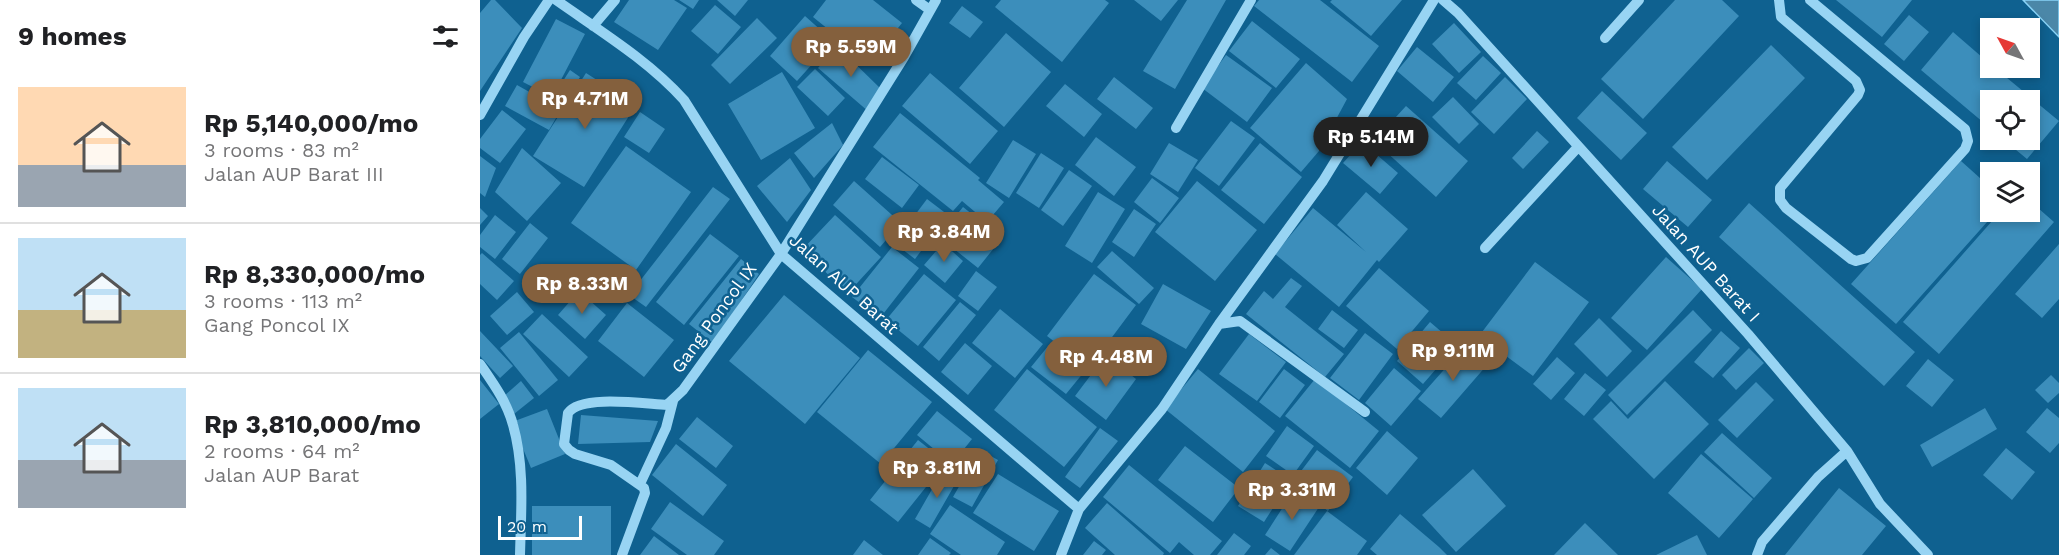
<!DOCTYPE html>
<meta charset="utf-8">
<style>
body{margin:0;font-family:"Work Sans",sans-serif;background:#f2f2f2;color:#202124;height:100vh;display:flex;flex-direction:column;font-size:22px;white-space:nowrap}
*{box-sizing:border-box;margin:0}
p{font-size:20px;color:#757577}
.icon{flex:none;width:33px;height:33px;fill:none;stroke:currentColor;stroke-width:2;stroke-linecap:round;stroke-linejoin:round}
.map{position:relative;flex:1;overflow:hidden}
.details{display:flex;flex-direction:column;background:#fff;width:480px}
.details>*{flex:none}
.needle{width:39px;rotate:310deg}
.controls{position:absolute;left:1500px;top:18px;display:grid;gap:12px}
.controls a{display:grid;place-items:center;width:60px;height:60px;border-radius:0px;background:#fff;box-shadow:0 3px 9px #0003;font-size:30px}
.scale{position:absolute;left:18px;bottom:15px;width:84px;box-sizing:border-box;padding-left:6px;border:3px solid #fff;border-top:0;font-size:16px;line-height:21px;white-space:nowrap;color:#fff;-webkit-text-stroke:4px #0f6190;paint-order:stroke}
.price{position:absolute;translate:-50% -51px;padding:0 14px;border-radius:21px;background:#84603d;color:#fff;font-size:20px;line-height:39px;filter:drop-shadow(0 2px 3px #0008)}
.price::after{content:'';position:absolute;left:50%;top:36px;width:18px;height:14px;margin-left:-9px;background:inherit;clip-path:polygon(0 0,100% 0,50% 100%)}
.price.current{background:#222;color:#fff}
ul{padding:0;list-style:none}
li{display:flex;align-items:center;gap:18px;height:150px;padding:0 18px}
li+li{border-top:2px solid #e0e0e0}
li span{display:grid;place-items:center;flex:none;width:168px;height:120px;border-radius:0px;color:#555}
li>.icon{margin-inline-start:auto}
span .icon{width:72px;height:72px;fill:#fffc;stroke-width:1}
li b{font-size:26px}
h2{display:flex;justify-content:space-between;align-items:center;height:72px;padding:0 18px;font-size:26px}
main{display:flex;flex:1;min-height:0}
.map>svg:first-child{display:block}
.water{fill:#4b87a8;stroke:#89d3f7;stroke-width:1.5}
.building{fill:#3c8ebb}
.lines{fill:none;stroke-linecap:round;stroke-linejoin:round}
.minor{stroke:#98d4f3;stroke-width:10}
.labels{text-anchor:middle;stroke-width:5;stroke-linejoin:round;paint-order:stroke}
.street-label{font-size:18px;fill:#fff;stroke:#0f6190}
</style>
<main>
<section class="details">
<h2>9 homes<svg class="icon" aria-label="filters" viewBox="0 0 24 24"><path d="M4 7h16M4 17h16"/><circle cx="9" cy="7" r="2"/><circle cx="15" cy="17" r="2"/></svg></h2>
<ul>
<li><span style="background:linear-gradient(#ffd9b3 65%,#9aa5b1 0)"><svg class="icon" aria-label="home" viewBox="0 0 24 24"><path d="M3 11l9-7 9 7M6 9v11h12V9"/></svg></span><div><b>Rp 5,140,000/mo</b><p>3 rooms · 83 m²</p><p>Jalan AUP Barat III</p></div></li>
<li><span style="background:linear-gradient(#bfe0f5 60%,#c2b280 0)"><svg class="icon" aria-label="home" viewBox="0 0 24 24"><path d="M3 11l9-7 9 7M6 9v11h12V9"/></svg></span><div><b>Rp 8,330,000/mo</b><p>3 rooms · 113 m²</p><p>Gang Poncol IX</p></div></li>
<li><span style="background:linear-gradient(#bfe0f5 60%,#9aa5b1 0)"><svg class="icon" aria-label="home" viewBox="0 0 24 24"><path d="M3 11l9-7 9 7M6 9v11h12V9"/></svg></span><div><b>Rp 3,810,000/mo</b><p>2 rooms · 64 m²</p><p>Jalan AUP Barat</p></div></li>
</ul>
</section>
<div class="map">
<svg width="1579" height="555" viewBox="0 0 1579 555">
<rect width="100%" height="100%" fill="#0f6190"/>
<path class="water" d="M 1543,0 L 1579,0 L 1579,37 Z"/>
<path class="building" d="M 11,0 L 15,0 L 42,28 L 0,91 L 0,13 Z
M 149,0 L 194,0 L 207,8 L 178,50 L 134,22 Z
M 199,0 L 219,0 L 213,9 Z
M 237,0 L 268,0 L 255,16 Z
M 346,0 L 393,0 L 422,23 L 390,63 L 333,17 Z
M 521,0 L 625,0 L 629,3 L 582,62 L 515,7 Z
M 654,0 L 698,0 L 681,21 Z
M 707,0 L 746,0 L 695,89 L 663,71 Z
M 779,0 L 840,0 L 899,46 L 872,82 L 774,6 Z
M 852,0 L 922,0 L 891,36 L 850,2 Z
M 1195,0 L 1242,0 L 1259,16 L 1163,119 L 1121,79 Z
M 1356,0 L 1432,0 L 1402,37 Z
M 235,5 L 261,27 L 238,54 L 211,31 Z
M 482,6 L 503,22 L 490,38 L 469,23 Z
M 1429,15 L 1449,32 L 1424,61 L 1404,44 Z
M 325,16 L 353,41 L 317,81 L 290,56 Z
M 277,18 L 297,38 L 250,84 L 231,65 Z
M 76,19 L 105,34 L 72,97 L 43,82 Z
M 772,21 L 820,59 L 796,88 L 749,51 Z
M 974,23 L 1001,52 L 979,73 L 952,44 Z
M 1473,32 L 1510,64 L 1510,68 L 1515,68 L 1579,121 L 1547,159 L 1524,140 L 1550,140 L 1550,100 L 1510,100 L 1510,128 L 1441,70 Z
M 526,33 L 571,72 L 524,127 L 479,88 Z
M 1291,45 L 1325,78 L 1227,180 L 1192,147 Z
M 357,46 L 401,89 L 389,112 L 338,68 Z
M 937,47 L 974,77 L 953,102 L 917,71 Z
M 746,55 L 792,88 L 767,122 L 722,88 Z
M 1003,56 L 1021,73 L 996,100 L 977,83 Z
M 826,63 L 867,99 L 839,151 L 821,172 L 770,128 Z
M 335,69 L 365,98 L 348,116 L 317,87 Z
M 90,70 L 100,77 L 69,130 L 25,106 L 37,85 L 69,103 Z
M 302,72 L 335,128 L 281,160 L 248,104 Z
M 106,73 L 156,105 L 104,187 L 53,156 Z
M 450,73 L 518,131 L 490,164 L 422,106 Z
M 634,77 L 673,108 L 656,129 L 617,99 Z
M 1025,77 L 1047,99 L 1014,134 L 991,112 Z
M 585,84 L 622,114 L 604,137 L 566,106 Z
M 1122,91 L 1167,133 L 1141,160 L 1097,118 Z
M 973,97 L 999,124 L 979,144 L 952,117 Z
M 926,106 L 988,161 L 956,197 L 894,141 Z
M 22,110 L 46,129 L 20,163 L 0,148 L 0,139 Z
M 160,112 L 185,129 L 169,153 L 144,137 Z
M 420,113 L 500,178 L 498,180 L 524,202 L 507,222 L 482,201 L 473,211 L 393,147 Z
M 751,121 L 775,138 L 739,186 L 715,168 Z
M 352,123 L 363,145 L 334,178 L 314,153 Z
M 1057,131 L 1069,142 L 1043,169 L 1032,158 Z
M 616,137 L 656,167 L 634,196 L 595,165 Z
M 533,140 L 556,154 L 529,198 L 506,183 Z
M 882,142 L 918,173 L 900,194 L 863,163 Z
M 689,143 L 718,160 L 698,192 L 670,174 Z
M 780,143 L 822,177 L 784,224 L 741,190 Z
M 146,146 L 211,192 L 156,270 L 91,223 Z
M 42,148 L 81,183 L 47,221 L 15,192 Z
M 561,153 L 584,168 L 559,208 L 536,193 Z
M 0,156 L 16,168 L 5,197 L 0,193 Z
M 402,157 L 439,185 L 422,208 L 385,179 Z
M 310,158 L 331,190 L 307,222 L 277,186 Z
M 1187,161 L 1232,200 L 1208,227 L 1163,189 Z
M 1481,161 L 1510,187 L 1510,212 L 1516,212 L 1416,324 L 1371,284 Z
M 589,170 L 612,186 L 583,226 L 561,210 Z
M 672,178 L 699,198 L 680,223 L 654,202 Z
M 374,181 L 421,223 L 400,247 L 353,205 Z
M 717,181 L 777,230 L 735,281 L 675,232 Z
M 233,187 L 250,199 L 166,307 L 149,295 Z
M 618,192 L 645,209 L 612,263 L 585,246 Z
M 886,192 L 928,229 L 899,262 L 897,260 L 859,307 L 795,254 L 833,208 L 886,252 L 857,225 Z
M 447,199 L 468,215 L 435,259 L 414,243 Z
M 1550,201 L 1574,222 L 1459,354 L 1423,322 L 1520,212 L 1550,212 Z
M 1269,203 L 1435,352 L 1404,386 L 1239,237 Z
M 483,207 L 522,238 L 498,268 L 459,237 Z
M 0,208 L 8,216 L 0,225 Z
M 654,209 L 676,224 L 654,257 L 632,242 Z
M 15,215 L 36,232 L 15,259 L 0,247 L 0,235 Z
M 355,215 L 401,257 L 368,293 L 322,250 Z
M 50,223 L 68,238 L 40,274 L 22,259 Z
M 230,234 L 259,256 L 204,325 L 176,302 Z
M 463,243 L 483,261 L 465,283 L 444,265 Z
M 1579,244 L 1579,299 L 1562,318 L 1535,294 Z
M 412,247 L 439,268 L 400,318 L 372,297 Z
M 632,251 L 674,288 L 659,304 L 617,267 Z
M 2,253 L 34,281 L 17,300 L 0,284 L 0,255 Z
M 1186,257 L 1222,289 L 1167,350 L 1131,318 Z
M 261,259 L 279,274 L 233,343 L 209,324 Z
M 1055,262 L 1109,302 L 1053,376 L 999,336 Z
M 899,268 L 949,311 L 917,349 L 866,306 Z
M 496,271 L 517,287 L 498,311 L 478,296 Z
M 444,274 L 476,300 L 438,346 L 406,320 Z
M 614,274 L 656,305 L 609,368 L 567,336 Z
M 811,278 L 822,286 L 805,307 L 864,354 L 845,377 L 766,314 L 784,291 L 793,299 Z
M 683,284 L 731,311 L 706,349 L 661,324 Z
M 99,291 L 126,315 L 105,339 L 78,315 Z
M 37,292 L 54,312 L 27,335 L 10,316 Z
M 304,295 L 380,358 L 325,424 L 249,361 Z
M 480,302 L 496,315 L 459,361 L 443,347 Z
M 147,303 L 194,340 L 164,377 L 118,341 Z
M 520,309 L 563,344 L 535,378 L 492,343 Z
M 852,310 L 878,330 L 864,348 L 838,329 Z
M 1213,310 L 1232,330 L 1147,415 L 1128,395 Z
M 62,314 L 108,357 L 89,377 L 43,334 Z
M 1119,318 L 1152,351 L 1127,377 L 1094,344 Z
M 950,322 L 977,345 L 943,384 L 917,361 Z
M 0,331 L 33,366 L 20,378 L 0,356 Z
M 1241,331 L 1260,348 L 1233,378 L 1214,362 Z
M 39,332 L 78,380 L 59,396 L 20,348 Z
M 885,333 L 913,354 L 879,400 L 850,378 Z
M 769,334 L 806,362 L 777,401 L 739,374 Z
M 485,343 L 512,366 L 488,395 L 461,372 Z
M 569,345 L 604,372 L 586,394 L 551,367 Z
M 985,346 L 1007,365 L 961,418 L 938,399 Z
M 1269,348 L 1284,363 L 1256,390 L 1242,375 Z
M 388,350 L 452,402 L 401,464 L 337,412 Z
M 626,355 L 656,379 L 626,420 L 595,396 Z
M 1077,357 L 1095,373 L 1071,400 L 1053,384 Z
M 1448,359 L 1474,380 L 1452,407 L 1426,386 Z
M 914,368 L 941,391 L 911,426 L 885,403 Z
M 547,369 L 617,427 L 584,467 L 514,410 Z
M 718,369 L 795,431 L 763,472 L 685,409 Z
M 804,369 L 825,385 L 800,418 L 779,402 Z
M 1105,373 L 1126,390 L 1104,416 L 1084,399 Z
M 1571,375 L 1579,383 L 1579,393 L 1568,403 L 1555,390 Z
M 835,379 L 899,431 L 870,468 L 805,416 Z
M 0,380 L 19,404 L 0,419 Z
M 41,381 L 54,398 L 34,414 L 24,396 Z
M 1185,381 L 1229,424 L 1174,479 L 1113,419 L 1131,401 L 1148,419 Z
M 1276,382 L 1294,400 L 1257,438 L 1238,420 Z
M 1505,408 L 1517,429 L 1452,467 L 1440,445 Z
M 1567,408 L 1579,418 L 1579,443 L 1570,453 L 1546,432 Z
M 67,409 L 85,454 L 51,468 L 32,422 Z
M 457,411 L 492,439 L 472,464 L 437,435 Z
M 101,415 L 178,421 L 170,442 L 98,444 Z
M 217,417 L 253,446 L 236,468 L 199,439 Z
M 807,426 L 834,446 L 813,475 L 786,456 Z
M 620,428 L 638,441 L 600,488 L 585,477 Z
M 907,431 L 938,458 L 907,495 L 876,468 Z
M 1242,433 L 1292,478 L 1274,498 L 1224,452 Z
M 438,440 L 466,462 L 418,522 L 390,500 Z
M 196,444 L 247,485 L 223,516 L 172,475 Z
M 705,446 L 759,488 L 733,522 L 678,480 Z
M 1526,448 L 1555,472 L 1532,500 L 1503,475 Z
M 500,450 L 518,460 L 492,507 L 473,497 Z
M 837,450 L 873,477 L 848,511 L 812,483 Z
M 1221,454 L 1273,499 L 1239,538 L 1188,493 Z
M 785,463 L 811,480 L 784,522 L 758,506 Z
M 649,465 L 742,541 L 730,555 L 714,555 L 699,542 L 690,553 L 623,497 Z
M 993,469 L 1026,506 L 976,552 L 942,515 Z
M 463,470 L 478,479 L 450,528 L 435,519 Z
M 518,474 L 579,511 L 554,551 L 493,513 Z
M 1359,488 L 1406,526 L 1382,555 L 1305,555 Z
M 814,490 L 839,507 L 810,551 L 785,535 Z
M 190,502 L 244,541 L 234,555 L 207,555 L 171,529 Z
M 627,503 L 684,553 L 683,555 L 635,555 L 605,528 Z
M 470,505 L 525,542 L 517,555 L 481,555 L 450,534 Z
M 52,506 L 131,506 L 131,555 L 52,555 Z
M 847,511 L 887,541 L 877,555 L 814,555 Z
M 920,514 L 959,547 L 967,555 L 897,555 L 890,549 Z
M 1105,523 L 1138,555 L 1074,555 Z
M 754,533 L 771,546 L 764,555 L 737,555 Z
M 1217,535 L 1227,555 L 1176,555 Z
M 174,536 L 199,555 L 160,555 Z
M 450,538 L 471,553 L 469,555 L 438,555 Z
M 384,540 L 403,555 L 373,555 Z
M 614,541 L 626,550 L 622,555 L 603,555 Z
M 791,548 L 800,555 L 785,555 Z"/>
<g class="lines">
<path class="minor" d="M 76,0 C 120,31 168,60 204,100 L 301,254 L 599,509
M 436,0 L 450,10
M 963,0 L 978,13 L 1268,334 L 1367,451 L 1400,504 L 1448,555
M 1299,0 L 1301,17 L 1376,81 L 1380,90 L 1378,95 L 1300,188 L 1300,200 L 1306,208 L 1371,259 L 1376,261 L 1387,258 L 1485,149 L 1488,141 L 1485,129 L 1330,0
M 113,26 L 135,0
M 1125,38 L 1159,0
M 0,115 L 44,37 L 69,0
M 696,128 L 771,0
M 1005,248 L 1098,147
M 739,324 L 760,321 L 885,412
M 0,364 C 13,383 27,402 33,425 C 45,467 41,512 40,555
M 160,484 L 186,428 L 193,401
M 142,555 L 165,493 L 164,488 L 131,465 L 95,454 L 89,450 L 84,444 L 88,413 C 101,394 165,404 187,405 L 203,390 L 301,254 L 424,57 L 456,0
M 581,555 L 599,509 L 682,409 L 739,324 L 843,181 L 954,0
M 1277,555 L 1282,542 L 1338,477 L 1367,451"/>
</g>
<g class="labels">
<g class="street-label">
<text transform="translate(1226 263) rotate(48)" y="6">Jalan AUP Barat I</text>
<text transform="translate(364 284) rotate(42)" y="6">Jalan AUP Barat</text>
<text transform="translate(234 318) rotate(-54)" y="6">Gang Poncol IX</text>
</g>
</g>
</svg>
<div class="controls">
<a><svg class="needle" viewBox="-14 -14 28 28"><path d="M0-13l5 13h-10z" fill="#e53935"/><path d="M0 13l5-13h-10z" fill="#757577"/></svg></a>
<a><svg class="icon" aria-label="locate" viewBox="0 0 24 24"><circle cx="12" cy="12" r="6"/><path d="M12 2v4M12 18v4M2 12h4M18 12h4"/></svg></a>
<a><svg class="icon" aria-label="layers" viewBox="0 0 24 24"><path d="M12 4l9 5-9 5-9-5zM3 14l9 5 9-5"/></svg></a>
</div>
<div class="scale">20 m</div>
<b class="price" style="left:371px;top:78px">Rp 5.59M</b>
<b class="price" style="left:105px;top:130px">Rp 4.71M</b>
<b class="price current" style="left:891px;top:168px">Rp 5.14M</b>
<b class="price" style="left:464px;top:263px">Rp 3.84M</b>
<b class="price" style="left:102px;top:315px">Rp 8.33M</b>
<b class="price" style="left:973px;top:382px">Rp 9.11M</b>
<b class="price" style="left:626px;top:388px">Rp 4.48M</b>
<b class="price" style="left:457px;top:499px">Rp 3.81M</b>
<b class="price" style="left:812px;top:521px">Rp 3.31M</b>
</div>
</main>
